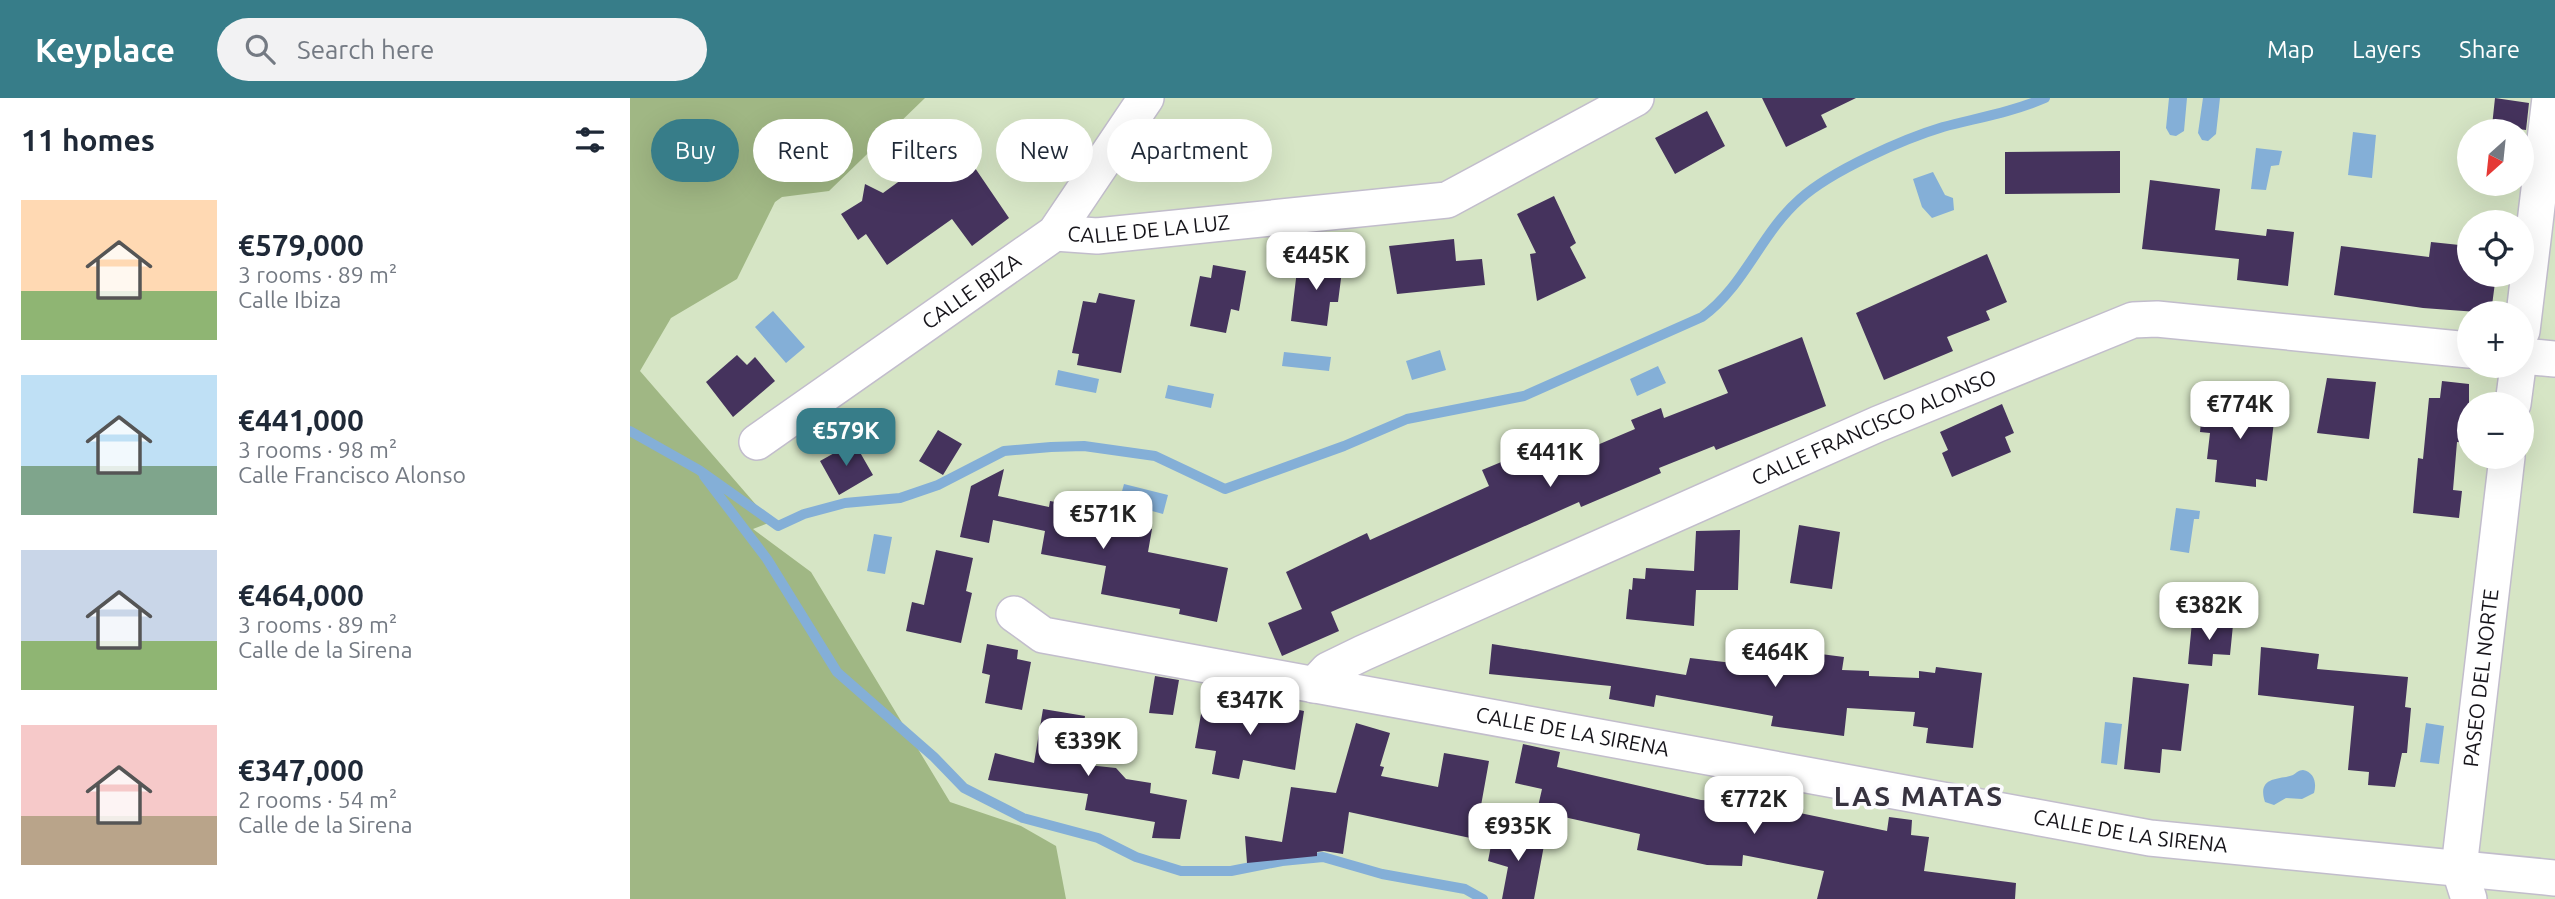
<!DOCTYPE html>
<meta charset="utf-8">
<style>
body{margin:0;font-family:Ubuntu,sans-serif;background:#f2f2f3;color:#1f2937;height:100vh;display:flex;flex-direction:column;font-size:26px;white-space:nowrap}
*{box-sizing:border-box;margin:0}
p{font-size:23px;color:#747a83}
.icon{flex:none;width:38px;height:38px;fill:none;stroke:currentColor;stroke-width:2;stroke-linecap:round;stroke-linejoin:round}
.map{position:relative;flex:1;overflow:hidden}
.drawer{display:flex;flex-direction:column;background:#fff;width:630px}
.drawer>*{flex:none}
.hud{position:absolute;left:21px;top:21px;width:665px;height:63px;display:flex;gap:14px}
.needle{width:46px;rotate:207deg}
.buttons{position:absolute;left:1827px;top:21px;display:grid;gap:14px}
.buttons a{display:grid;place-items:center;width:77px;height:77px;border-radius:50%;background:#fff;box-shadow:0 7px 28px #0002;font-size:35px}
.price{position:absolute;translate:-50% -60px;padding:0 16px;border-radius:14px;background:#fff;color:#222;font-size:23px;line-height:46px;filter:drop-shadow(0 2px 4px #0008)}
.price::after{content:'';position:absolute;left:50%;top:42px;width:21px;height:16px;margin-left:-10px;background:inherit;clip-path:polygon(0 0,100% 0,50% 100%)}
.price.on{background:#377d89;color:#fff}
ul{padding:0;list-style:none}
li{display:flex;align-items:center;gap:21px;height:175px;padding:0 21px}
li span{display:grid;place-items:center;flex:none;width:196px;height:140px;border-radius:0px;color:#555}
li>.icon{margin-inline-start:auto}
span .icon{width:84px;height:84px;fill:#fffc;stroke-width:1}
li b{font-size:30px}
h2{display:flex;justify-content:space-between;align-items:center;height:84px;padding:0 21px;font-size:30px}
.tag{padding:0 24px;border-radius:32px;background:#fff;box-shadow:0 7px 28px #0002;font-size:24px;line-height:63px}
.tag.on{background:#377d89;color:#fff}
header{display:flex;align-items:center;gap:42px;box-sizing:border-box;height:98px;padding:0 35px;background:#377d89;color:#fff}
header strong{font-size:33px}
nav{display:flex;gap:38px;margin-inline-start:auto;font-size:24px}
.search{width:490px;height:63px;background:#f2f2f3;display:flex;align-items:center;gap:18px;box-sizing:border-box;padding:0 24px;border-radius:38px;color:#747a83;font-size:26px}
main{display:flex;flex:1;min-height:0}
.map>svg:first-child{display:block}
.green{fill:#d6e5c5;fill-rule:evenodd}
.forest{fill:#a0b784}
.water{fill:#84afd7}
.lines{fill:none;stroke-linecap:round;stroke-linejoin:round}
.stream{stroke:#84afd7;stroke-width:10}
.building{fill:#45335d}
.minor-casing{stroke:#c2bdcc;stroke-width:38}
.minor{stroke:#fff;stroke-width:35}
.labels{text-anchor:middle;stroke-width:7;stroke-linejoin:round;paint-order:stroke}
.street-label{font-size:21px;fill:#16141a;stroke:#fcfbfe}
.district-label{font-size:28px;font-weight:bold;letter-spacing:2px;fill:#37333f;stroke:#fcfbfe}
</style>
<header>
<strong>Keyplace</strong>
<div class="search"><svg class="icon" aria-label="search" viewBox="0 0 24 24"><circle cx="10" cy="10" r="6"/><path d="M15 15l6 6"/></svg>Search here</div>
<nav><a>Map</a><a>Layers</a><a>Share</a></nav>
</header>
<main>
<section class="drawer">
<h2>11 homes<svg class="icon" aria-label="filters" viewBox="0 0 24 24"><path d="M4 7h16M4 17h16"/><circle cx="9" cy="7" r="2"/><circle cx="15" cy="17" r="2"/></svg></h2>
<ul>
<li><span style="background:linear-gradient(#ffd9b3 65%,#8fb573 0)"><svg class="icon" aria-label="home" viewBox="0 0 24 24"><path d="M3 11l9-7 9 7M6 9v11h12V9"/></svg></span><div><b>€579,000</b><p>3 rooms · 89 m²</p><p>Calle Ibiza</p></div></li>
<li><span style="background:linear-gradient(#bfe0f5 65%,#7fa58c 0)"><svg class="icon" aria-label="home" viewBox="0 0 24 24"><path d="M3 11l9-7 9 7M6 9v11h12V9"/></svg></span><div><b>€441,000</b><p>3 rooms · 98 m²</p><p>Calle Francisco Alonso</p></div></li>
<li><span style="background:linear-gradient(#c9d6e8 65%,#8fb573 0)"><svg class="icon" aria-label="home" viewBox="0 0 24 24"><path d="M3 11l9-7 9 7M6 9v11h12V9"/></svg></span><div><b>€464,000</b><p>3 rooms · 89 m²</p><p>Calle de la Sirena</p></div></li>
<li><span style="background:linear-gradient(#f6c9c9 65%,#b9a48a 0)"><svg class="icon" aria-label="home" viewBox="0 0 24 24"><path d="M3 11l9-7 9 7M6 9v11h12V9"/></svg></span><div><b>€347,000</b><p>2 rooms · 54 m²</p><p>Calle de la Sirena</p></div></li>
</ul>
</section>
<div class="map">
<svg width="1925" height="801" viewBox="0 0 1925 801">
<rect width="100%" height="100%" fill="#f1ebfb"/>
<path class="green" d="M 0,0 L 1925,0 L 1925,801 L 0,801 ZM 1839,33 L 1892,33 L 1892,86 L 1839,86 ZM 1839,124 L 1892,124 L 1892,177 L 1839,177 ZM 1839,215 L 1892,215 L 1892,268 L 1839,268 ZM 1839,306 L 1892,306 L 1892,359 L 1839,359 Z"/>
<path class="forest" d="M 0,0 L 295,0 L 199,93 L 152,99 L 145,104 L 107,181 L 41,220 L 10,273 L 141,424 L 123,431 L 181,474 L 320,704 L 391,728 L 426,748 L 436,801 L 0,801 Z"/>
<path class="water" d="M 1539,0 L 1557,0 L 1554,33 L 1546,38 L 1540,37 L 1536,30 Z
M 1573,0 L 1590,0 L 1586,36 L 1578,43 L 1572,42 L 1568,35 Z
M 296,25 L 306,40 L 279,60 L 268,44 Z
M 1723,34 L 1746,37 L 1742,80 L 1718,77 Z
M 1626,50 L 1652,53 L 1649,67 L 1641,68 L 1636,92 L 1621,91 Z
M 1303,74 L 1315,97 L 1323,100 L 1324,112 L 1302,120 L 1292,109 L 1283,81 Z
M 143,213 L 175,249 L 156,265 L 125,229 Z
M 810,252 L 816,272 L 782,282 L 776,263 Z
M 654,254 L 701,259 L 699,273 L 652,268 Z
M 1028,268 L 1036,285 L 1007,298 L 1000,281 Z
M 428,272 L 469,281 L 466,295 L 425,287 Z
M 538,287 L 584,296 L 581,310 L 535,300 Z
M 494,386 L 538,397 L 533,416 L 489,404 Z
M 1546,410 L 1570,413 L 1569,421 L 1564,421 L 1559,455 L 1540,452 Z
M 244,436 L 262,439 L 255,476 L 237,473 Z
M 1475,624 L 1492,626 L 1487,667 L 1471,665 Z
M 1796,625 L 1814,628 L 1809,666 L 1790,664 Z
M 1673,672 C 1684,674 1687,685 1684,695 L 1672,701 L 1656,700 L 1644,707 L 1635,704 C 1626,677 1652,682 1663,677 C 1666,675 1669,672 1673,672 Z"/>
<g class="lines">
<path class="stream" d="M 0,333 L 69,372 L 148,428 L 174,416 L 215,405 L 270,400 L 308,387 L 374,353 L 421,349 L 454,348 L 525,358 L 595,391 L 714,348 L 777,321 L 894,298 L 1072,219 C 1114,189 1131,135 1170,101 C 1201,73 1273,41 1313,29 C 1347,20 1382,14 1415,0
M 74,378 L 137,461 L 207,574 L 304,659 L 334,690 L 393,720 L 468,740 L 506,759 L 551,773 L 601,773 L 652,763 L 693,759 L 752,776 L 835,791 L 853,801"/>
</g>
<path class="building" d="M 1132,0 L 1226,0 L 1191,17 L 1197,29 L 1156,49 Z
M 1865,0 L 1899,5 L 1896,32 L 1862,28 Z
M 1077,13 L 1095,48 L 1045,76 L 1025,40 Z
M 326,42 L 379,120 L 342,148 L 322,121 L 257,167 L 236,136 L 228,142 L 211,116 L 232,103 L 235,86 L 253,95 Z
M 1490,53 L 1490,95 L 1375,96 L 1375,54 Z
M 1520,82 L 1590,91 L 1585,132 L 1636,138 L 1637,131 L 1664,134 L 1658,188 L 1607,182 L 1609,161 L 1512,151 Z
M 924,98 L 946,145 L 940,149 L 956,180 L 907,203 L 900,156 L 906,155 L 887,116 Z
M 824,141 L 826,163 L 852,161 L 855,187 L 767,196 L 759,148 Z
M 1801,144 L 1839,148 L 1839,177 L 1866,177 L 1861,215 L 1793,210 L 1704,197 L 1711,148 L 1799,159 Z
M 1357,156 L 1377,204 L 1356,213 L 1360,222 L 1317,239 L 1323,253 L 1254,282 L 1226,215 Z
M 679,161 L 713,165 L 708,204 L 700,204 L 697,228 L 661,223 L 667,172 L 677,174 Z
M 583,167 L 616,173 L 609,213 L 601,211 L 596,235 L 560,228 L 570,178 L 581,180 Z
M 469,195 L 505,202 L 491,275 L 447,267 L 449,256 L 442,255 L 453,203 L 466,205 Z
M 1172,239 L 1196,308 L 1086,352 L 1084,348 L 1029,370 L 1031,375 L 951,409 L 949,404 L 701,514 L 709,533 L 652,558 L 638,525 L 672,511 L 656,474 L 737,435 L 740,442 L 859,388 L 852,372 L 898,353 L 906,373 L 1005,331 L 1001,322 L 1031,310 L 1034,320 L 1098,295 L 1088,272 Z
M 107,257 L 117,267 L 125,259 L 145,283 L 103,319 L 76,284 Z
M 1697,280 L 1746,284 L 1739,341 L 1687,335 Z
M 1812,283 L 1839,286 L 1839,345 L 1827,344 L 1823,392 L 1832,393 L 1829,420 L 1783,415 L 1788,360 L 1793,361 L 1799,300 L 1810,300 Z
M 1610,302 L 1646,306 L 1637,383 L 1626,381 L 1626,389 L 1585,384 L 1587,362 L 1577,361 L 1580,335 L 1570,334 L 1573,305 L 1609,309 Z
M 1372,306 L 1384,335 L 1375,339 L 1381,354 L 1322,379 L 1312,355 L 1318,352 L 1310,334 Z
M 308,332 L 332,346 L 313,377 L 289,363 Z
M 224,344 L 243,377 L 209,397 L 190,363 Z
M 374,371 L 368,398 L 419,409 L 420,403 L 459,410 L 457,419 L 522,431 L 518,454 L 598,470 L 587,524 L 549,516 L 550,511 L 471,496 L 476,468 L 411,456 L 415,433 L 363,422 L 359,445 L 330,439 L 341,388 Z
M 1169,427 L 1210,434 L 1202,491 L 1160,485 Z
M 1110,432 L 1108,492 L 1066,492 L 1064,528 L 996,521 L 999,491 L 1002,492 L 1003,480 L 1015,481 L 1016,470 L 1064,473 L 1066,433 Z
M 306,452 L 343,460 L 336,493 L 342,495 L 331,545 L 276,533 L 282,504 L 294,507 Z
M 1562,524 L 1603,527 L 1600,557 L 1583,556 L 1582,568 L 1558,566 Z
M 357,546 L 388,552 L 387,561 L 401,564 L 392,612 L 355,605 L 360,577 L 352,575 Z
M 862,546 L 1056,577 L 1060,560 L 1120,567 L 1121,547 L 1214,559 L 1212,572 L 1239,573 L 1239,578 L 1289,580 L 1289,573 L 1305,575 L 1306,569 L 1352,575 L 1343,650 L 1296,645 L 1298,630 L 1283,628 L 1285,614 L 1217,610 L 1214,638 L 1141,628 L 1143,618 L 1026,597 L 1024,609 L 979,601 L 981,588 L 859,576 Z
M 1631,549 L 1689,556 L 1687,571 L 1778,579 L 1775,609 L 1781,610 L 1777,655 L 1772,655 L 1765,689 L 1738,687 L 1739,674 L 1718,672 L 1724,608 L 1628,597 Z
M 525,578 L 549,582 L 543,617 L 519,615 Z
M 1503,579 L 1559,586 L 1551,653 L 1532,651 L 1530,675 L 1494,671 Z
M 573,605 L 639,614 L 641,606 L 674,613 L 665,672 L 613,662 L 609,681 L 582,676 L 586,653 L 565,650 Z
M 413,611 L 455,618 L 448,666 L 486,670 L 496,681 L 521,685 L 520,695 L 557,702 L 550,741 L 522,740 L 525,724 L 455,712 L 458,696 L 358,682 L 365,655 L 404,665 Z
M 726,625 L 760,635 L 750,668 L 754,669 L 751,678 L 808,689 L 814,655 L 859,663 L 845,741 L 719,714 L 713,756 L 694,753 L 687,754 L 687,758 L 617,765 L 615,738 L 652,744 L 661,689 L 706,695 Z
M 893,646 L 930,654 L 927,669 L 1071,702 L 1116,704 L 1257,733 L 1259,719 L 1282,722 L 1281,737 L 1299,739 L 1294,773 L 1386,785 L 1385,801 L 1187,801 L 1194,773 L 1113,757 L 1112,768 L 1077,767 L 1007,752 L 1010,736 L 907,713 L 912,691 L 885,685 Z
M 864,732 L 915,742 L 904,801 L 872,801 L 878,769 L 858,763 Z"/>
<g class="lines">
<g class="minor-casing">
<g id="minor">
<path id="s1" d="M 425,135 L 467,138 L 817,102 L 1006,0"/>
<path d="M 1892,233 L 1920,0"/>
<path d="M 1892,258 L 1925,261"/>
<path d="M 1883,306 L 1888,268"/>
<path id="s2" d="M 127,344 L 425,135 L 516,0"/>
<path id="s3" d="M 384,516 L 413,537 L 1520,740 L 1925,780"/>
<path id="s4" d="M 684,587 L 698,572 L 733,555 L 1248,326 L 1503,222 L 1527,221 L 1839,252"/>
<path id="s5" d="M 1839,801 L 1829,770 L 1877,359"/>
</g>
</g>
<use href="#minor" class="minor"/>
</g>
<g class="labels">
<g class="street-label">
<text dy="7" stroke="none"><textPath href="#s1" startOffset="94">CALLE DE LA LUZ</textPath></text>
<text dy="7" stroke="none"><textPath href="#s2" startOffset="262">CALLE IBIZA</textPath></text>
<text dy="7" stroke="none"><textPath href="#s4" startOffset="618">CALLE FRANCISCO ALONSO</textPath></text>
<text dy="7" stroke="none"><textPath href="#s5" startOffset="224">PASEO DEL NORTE</textPath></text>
<text dy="7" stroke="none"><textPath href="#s3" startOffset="574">CALLE DE LA SIRENA</textPath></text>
<text dy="7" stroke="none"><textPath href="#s3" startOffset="1141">CALLE DE LA SIRENA</textPath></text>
</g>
<g class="district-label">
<text x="1289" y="708">LAS MATAS</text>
</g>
</g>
</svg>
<div class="buttons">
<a><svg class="needle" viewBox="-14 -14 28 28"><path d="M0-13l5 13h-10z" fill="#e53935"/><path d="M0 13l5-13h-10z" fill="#747a83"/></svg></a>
<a><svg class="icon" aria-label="locate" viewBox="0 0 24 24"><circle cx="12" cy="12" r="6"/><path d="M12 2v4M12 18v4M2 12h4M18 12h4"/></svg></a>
<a>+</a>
<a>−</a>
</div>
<b class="price" style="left:686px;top:194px">€445K</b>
<b class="price" style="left:1610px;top:343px">€774K</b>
<b class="price on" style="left:216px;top:370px">€579K</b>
<b class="price" style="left:920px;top:391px">€441K</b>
<b class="price" style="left:473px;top:453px">€571K</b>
<b class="price" style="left:1579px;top:544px">€382K</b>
<b class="price" style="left:1145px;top:591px">€464K</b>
<b class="price" style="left:620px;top:639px">€347K</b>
<b class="price" style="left:458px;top:680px">€339K</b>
<b class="price" style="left:1124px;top:738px">€772K</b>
<b class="price" style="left:888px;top:765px">€935K</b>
<div class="hud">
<a class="tag on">Buy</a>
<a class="tag">Rent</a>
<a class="tag">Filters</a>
<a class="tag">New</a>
<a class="tag">Apartment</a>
</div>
</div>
</main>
